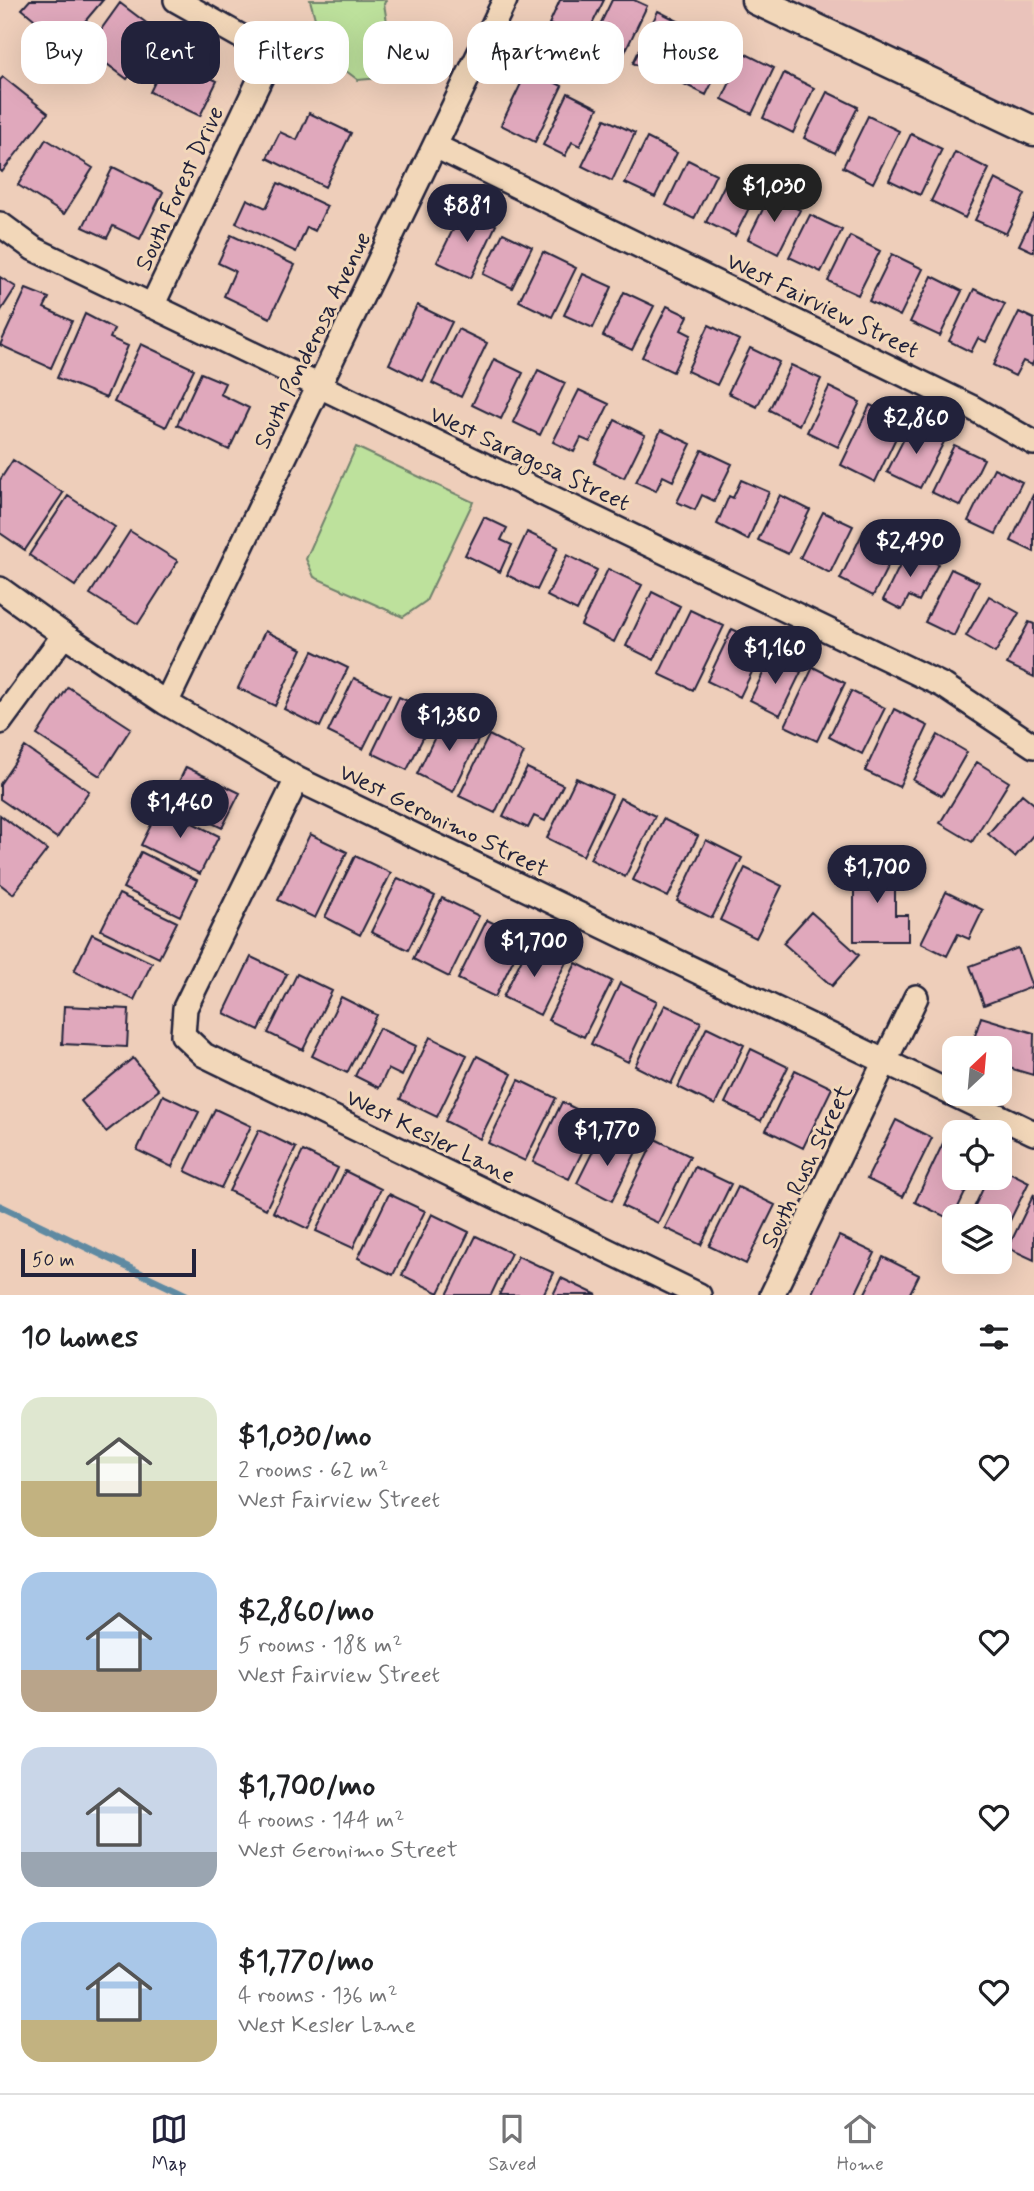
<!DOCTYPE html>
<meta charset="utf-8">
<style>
body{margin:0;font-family:Mynerve,sans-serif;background:#f2f2f2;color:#202124;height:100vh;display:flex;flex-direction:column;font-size:26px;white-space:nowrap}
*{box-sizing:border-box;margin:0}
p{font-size:23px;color:#757577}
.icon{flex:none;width:38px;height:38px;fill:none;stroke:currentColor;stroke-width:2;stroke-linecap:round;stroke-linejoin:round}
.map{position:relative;height:1295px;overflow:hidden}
.drawer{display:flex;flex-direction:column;background:#fff;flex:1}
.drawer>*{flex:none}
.top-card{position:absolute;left:21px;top:21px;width:992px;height:63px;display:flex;gap:14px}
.needle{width:46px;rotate:26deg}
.buttons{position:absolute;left:942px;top:1036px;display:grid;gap:14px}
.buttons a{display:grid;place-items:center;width:70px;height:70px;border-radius:14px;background:#fff;box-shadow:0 7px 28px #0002;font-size:35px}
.scale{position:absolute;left:21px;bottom:18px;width:175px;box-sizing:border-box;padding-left:7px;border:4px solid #22223b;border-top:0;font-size:19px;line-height:24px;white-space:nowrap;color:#22223b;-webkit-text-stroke:5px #f2d7b9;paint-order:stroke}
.price{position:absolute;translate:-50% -60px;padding:0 16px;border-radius:24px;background:#22223b;color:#fff;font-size:23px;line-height:46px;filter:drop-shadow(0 2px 4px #0008)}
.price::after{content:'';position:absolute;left:50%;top:42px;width:21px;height:16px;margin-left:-10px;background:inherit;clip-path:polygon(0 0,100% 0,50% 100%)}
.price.on{background:#222;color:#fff}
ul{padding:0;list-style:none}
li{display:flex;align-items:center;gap:21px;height:175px;padding:0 21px}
li span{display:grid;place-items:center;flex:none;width:196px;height:140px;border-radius:21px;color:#555}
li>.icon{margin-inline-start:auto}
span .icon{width:84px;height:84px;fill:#fffc;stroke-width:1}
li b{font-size:30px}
h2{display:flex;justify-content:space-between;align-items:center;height:84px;padding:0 21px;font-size:30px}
.chip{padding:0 24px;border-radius:21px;background:#fff;box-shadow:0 7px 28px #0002;font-size:24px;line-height:63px}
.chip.on{background:#22223b;color:#fff}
.dock{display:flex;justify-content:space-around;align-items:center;height:98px;border-top:2px solid #e0e0e0;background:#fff;font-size:19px;color:#757577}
.dock a{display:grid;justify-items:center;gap:4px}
.dock .on{color:#22223b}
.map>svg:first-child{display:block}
.built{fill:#eac3bb}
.green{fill:#bde19c;stroke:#70826c;stroke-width:2}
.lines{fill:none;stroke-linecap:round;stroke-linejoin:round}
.stream{stroke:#5e8aa2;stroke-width:7}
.building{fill:#e0a8bc;stroke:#22223b;stroke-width:2}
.minor-casing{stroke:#22223b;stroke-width:28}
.tertiary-casing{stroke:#22223b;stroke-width:33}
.minor{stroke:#f2d7b9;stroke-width:23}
.tertiary{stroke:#f2d7b9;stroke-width:28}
.labels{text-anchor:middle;stroke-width:6;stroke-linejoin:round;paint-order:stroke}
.street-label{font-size:24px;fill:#22223b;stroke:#f2d7b9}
</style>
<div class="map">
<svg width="1034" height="1295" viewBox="0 0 1034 1295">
<rect width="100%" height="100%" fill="#eeceba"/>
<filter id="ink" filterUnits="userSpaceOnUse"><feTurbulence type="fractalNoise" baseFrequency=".0143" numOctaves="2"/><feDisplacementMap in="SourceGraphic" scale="14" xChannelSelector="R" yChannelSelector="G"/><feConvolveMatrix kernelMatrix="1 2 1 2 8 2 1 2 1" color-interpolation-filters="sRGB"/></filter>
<g filter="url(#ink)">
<path class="built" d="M 756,0 L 1034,0 L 1034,131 Z"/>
<path class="green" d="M 310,0 L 386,0 L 384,4 L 391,46 L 380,78 L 358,80 L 325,55 Z
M 356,447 L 473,502 L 426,601 L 403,617 L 314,577 L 306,559 Z"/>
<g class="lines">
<path class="stream" d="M 0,1206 L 186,1295"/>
</g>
<path class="building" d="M 30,0 L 103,0 L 65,45 L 22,9 Z
M 560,0 L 604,0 L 584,41 L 549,24 Z
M 612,0 L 634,0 L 647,6 L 625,52 L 594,37 Z
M 120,3 L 149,25 L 137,40 L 150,49 L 127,79 L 87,49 Z
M 658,11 L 680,22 L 674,35 L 682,39 L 663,78 L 633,63 Z
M 697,36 L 728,51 L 706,95 L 676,80 Z
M 174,43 L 207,58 L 200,73 L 217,81 L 200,116 L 150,92 Z
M 744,53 L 774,68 L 752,114 L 722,99 Z
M 528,69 L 562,86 L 535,142 L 501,125 Z
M 784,73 L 814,88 L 793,133 L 763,118 Z
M 3,77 L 48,113 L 2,172 L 0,170 L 0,80 Z
M 827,92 L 858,107 L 835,153 L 804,138 Z
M 568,93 L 598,108 L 580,146 L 572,142 L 565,156 L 543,145 Z
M 309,113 L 351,133 L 325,187 L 267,158 L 280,132 L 297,140 Z
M 868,116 L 899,131 L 873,183 L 843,167 Z
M 605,119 L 635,133 L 612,181 L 582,166 Z
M 911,134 L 942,149 L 920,195 L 889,180 Z
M 647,138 L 677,153 L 655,197 L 625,183 Z
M 46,139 L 93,168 L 64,214 L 18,185 Z
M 955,152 L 989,169 L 965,218 L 931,201 Z
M 688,160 L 716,174 L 694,219 L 666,205 Z
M 113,167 L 163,192 L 140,239 L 113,226 L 107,238 L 83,227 Z
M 728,178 L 757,192 L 735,236 L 706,222 Z
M 995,179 L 1025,194 L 1006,234 L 975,220 Z
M 278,183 L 327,206 L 315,231 L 307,227 L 296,252 L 236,223 L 247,199 L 266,208 Z
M 770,195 L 800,210 L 778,254 L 748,239 Z
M 463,209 L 496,225 L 471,278 L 437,262 Z
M 1034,214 L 1034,252 L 1019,245 Z
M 810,215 L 842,230 L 821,272 L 789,257 Z
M 503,233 L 532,247 L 512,288 L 483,274 Z
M 231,235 L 295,265 L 270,318 L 224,296 L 235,271 L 218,263 Z
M 850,236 L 880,251 L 858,295 L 828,281 Z
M 543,252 L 576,268 L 552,317 L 519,301 Z
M 892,254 L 923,269 L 900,316 L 869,301 Z
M 583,274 L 612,287 L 593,328 L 564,315 Z
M 932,276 L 962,291 L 940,336 L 910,322 Z
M 0,277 L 16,287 L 0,312 Z
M 26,289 L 49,298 L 44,308 L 72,321 L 51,368 L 0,345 Z
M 974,289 L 1005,304 L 986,342 L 978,338 L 971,352 L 949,341 Z
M 624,292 L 654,306 L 632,350 L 603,336 Z
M 417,305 L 452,322 L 423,381 L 389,364 Z
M 667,306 L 688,316 L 681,330 L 691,335 L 673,372 L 642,357 Z
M 1019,312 L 1034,319 L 1034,360 L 1032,365 L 1023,361 L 1015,376 L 993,365 Z
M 85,314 L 114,329 L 110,338 L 128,346 L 106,398 L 57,378 Z
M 709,325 L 739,340 L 717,385 L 687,371 Z
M 458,329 L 487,343 L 461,397 L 432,383 Z
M 141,344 L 194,369 L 166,427 L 114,402 Z
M 750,348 L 779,362 L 757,407 L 728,393 Z
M 494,359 L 523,373 L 501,419 L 472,405 Z
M 791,365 L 821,379 L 799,425 L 769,410 Z
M 538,370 L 565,383 L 540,435 L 513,422 Z
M 201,373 L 225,383 L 220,394 L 249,408 L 229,450 L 177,425 Z
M 829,387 L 860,402 L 838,447 L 807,432 Z
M 579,390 L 609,404 L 590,442 L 581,438 L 574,452 L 553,442 Z
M 870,405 L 904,421 L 875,482 L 841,465 Z
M 615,420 L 645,435 L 624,478 L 594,463 Z
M 912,423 L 945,440 L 920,488 L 887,472 Z
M 661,430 L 691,444 L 673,481 L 663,476 L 656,491 L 636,482 Z
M 954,445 L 984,459 L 961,506 L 931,492 Z
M 702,450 L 732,464 L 714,501 L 702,495 L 695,510 L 677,502 Z
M 13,460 L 63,493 L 25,550 L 0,533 L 0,480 Z
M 994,468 L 1022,482 L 996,534 L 968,521 Z
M 741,480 L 769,492 L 748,540 L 717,524 L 729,496 L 733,498 Z
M 780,495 L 810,510 L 788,554 L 758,540 Z
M 1033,495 L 1034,496 L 1034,552 L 1011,541 Z
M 68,496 L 115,527 L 75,586 L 29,555 Z
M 823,512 L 853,526 L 830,573 L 800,558 Z
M 484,517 L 507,528 L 501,540 L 512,545 L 500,572 L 465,555 Z
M 865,528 L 899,544 L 873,596 L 840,579 Z
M 130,531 L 178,561 L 138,624 L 90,594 Z
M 527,532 L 558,547 L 537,590 L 507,575 Z
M 908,549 L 938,564 L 919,601 L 909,596 L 902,610 L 883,600 Z
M 567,555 L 597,570 L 577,611 L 547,596 Z
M 608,569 L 642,585 L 614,642 L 581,625 Z
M 951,569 L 979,582 L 954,636 L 925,622 Z
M 652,592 L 680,606 L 654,660 L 626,646 Z
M 989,596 L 1019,613 L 995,653 L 966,636 Z
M 690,610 L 724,626 L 693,690 L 659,674 Z
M 1029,622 L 1034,624 L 1034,677 L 1007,664 Z
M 732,629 L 765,645 L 740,697 L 707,681 Z
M 265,631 L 302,649 L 275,706 L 238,688 Z
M 313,651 L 348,668 L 320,727 L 284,709 Z
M 771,657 L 801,672 L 780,715 L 750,700 Z
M 813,667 L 845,683 L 817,741 L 785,726 Z
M 354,678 L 390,695 L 363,749 L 328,732 Z
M 68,687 L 131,728 L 100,776 L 37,735 Z
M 851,691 L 885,708 L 862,754 L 829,737 Z
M 399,697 L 435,714 L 407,770 L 372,753 Z
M 894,709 L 928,726 L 899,787 L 865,771 Z
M 446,714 L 482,732 L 453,792 L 417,774 Z
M 489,735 L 524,753 L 495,813 L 459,796 Z
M 938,735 L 967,752 L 942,796 L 913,780 Z
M 25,747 L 89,791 L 57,838 L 0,799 L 0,784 Z
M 977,762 L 1009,782 L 972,842 L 940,823 Z
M 186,767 L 240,793 L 222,828 L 169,802 Z
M 527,768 L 563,785 L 545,821 L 534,816 L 528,828 L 503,816 Z
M 576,778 L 612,795 L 583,856 L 547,838 Z
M 1022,794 L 1034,804 L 1034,834 L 1015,857 L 988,834 Z
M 620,798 L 655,816 L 625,877 L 590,859 Z
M 160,807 L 219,836 L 200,874 L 141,845 Z
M 0,815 L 47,850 L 13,894 L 0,884 Z
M 663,819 L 698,836 L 668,897 L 633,880 Z
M 310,834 L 347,852 L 315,918 L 278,900 Z
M 706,840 L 742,858 L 712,918 L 677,901 Z
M 141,852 L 197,880 L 180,916 L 123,888 Z
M 355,856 L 391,873 L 360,935 L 325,917 Z
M 854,864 L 895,865 L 895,915 L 908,915 L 908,941 L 854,941 Z
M 745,868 L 782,886 L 756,938 L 720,920 Z
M 398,878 L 435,896 L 408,950 L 371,932 Z
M 946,892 L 983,910 L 969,939 L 958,934 L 947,956 L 921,943 Z
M 119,894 L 177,922 L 159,958 L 101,930 Z
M 442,898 L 479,916 L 449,977 L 413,959 Z
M 811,912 L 859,955 L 832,986 L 783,943 Z
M 487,920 L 524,938 L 495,997 L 458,979 Z
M 92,934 L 152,963 L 134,1000 L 74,971 Z
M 529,944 L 566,962 L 540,1015 L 503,997 Z
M 1018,948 L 1032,987 L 984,1005 L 970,966 Z
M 251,957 L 287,974 L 259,1030 L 224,1013 Z
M 576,963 L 612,981 L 584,1037 L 548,1020 Z
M 297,974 L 332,991 L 303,1050 L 268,1033 Z
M 620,983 L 657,1001 L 628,1062 L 591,1044 Z
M 341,997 L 377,1015 L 347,1073 L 312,1056 Z
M 665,1005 L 701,1022 L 671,1084 L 635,1066 Z
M 64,1006 L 129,1009 L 127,1047 L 62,1044 Z
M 981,1017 L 1034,1033 L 1033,1075 L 999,1065 L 999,1048 L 971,1048 Z
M 707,1027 L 744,1045 L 715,1105 L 678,1087 Z
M 379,1028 L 416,1046 L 402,1076 L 388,1069 L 379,1088 L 355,1076 Z
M 430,1037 L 467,1055 L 437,1117 L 400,1099 Z
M 751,1049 L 788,1067 L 761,1121 L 725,1103 Z
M 477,1056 L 512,1074 L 480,1139 L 445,1121 Z
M 133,1058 L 159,1090 L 106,1132 L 81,1101 Z
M 795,1070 L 832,1088 L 803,1148 L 766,1130 Z
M 519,1080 L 556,1098 L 525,1161 L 488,1143 Z
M 163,1095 L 199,1112 L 172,1167 L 137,1150 Z
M 562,1102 L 598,1120 L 569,1179 L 533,1162 Z
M 215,1109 L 251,1126 L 221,1188 L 185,1171 Z
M 896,1120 L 932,1138 L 903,1197 L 867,1179 Z
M 259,1130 L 296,1148 L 266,1209 L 229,1191 Z
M 601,1135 L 636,1152 L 612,1201 L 577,1183 Z
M 655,1139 L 690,1156 L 658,1223 L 622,1206 Z
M 944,1141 L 954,1146 L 954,1178 L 972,1178 L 952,1220 L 915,1202 Z
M 303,1151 L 338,1168 L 308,1229 L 273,1212 Z
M 695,1167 L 731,1184 L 701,1245 L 665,1228 Z
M 999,1167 L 1029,1182 L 999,1243 L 999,1216 L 970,1216 L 988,1178 L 999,1178 Z
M 345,1171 L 381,1189 L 353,1248 L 316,1231 Z
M 738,1187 L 775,1205 L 746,1264 L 709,1246 Z
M 389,1194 L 425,1211 L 393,1275 L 358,1258 Z
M 1034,1194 L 1034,1260 L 1008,1248 Z
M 432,1214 L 469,1232 L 439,1293 L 402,1275 Z
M 476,1236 L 511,1253 L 491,1295 L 447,1295 Z
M 839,1236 L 875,1253 L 855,1295 L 811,1295 Z
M 518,1256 L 554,1273 L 543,1295 L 499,1295 Z
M 883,1257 L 919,1275 L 909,1295 L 864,1295 Z
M 561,1278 L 597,1295 L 553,1295 Z"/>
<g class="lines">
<g class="minor-casing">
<path id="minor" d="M 435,146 L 971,407 L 1034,443
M 0,224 L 34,249 L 944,686 L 1034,746
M 152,306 L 272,54 L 176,0
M 0,589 L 64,635 L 166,703 L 297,779 L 1034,1133
M 166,703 L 505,0
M 0,722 L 64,635
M 297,779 L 185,1008 L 183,1035 L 204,1055 L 699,1295
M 772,1295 L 916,997"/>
</g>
<g class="tertiary-casing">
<path id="tertiary" d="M 756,0 L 1034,131"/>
</g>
<use href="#minor" class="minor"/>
<use href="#tertiary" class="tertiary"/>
</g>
</g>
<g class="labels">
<g class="street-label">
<text transform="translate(179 188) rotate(-65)" y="8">South Forest Drive</text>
<text transform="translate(823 305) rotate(26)" y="8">West Fairview Street</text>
<text transform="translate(312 340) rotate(-64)" y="8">South Ponderosa Avenue</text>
<text transform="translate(530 458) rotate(25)" y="8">West Saragosa Street</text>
<text transform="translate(444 820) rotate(26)" y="8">West Geronimo Street</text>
<text transform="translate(431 1136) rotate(26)" y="8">West Kesler Lane</text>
<text transform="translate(806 1166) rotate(-64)" y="8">South Rush Street</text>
</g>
</g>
</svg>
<div class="buttons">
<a><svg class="needle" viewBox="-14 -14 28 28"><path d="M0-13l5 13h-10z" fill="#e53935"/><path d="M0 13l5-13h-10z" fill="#757577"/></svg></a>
<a><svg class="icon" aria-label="locate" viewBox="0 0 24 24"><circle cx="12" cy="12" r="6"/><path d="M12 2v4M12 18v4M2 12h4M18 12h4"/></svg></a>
<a><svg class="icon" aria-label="layers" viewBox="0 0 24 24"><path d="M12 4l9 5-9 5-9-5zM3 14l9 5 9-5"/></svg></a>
</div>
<div class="scale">50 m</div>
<b class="price on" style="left:774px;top:224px">$1,030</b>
<b class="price" style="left:467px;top:244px">$881</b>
<b class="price" style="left:916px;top:456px">$2,860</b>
<b class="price" style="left:910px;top:579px">$2,490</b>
<b class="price" style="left:775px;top:686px">$1,160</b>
<b class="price" style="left:449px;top:753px">$1,380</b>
<b class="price" style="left:180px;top:840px">$1,460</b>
<b class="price" style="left:877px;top:905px">$1,700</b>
<b class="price" style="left:534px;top:979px">$1,700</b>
<b class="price" style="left:607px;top:1168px">$1,770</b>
<div class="top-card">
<a class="chip">Buy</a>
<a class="chip on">Rent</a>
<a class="chip">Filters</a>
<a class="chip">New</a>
<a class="chip">Apartment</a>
<a class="chip">House</a>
</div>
</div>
<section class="drawer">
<h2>10 homes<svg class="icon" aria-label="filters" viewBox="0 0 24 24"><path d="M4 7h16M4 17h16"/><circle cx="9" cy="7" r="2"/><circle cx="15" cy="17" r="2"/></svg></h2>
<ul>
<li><span style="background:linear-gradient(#dfe7d0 60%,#c2b280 0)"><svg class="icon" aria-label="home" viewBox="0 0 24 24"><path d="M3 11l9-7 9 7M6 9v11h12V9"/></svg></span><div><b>$1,030/mo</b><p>2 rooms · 62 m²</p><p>West Fairview Street</p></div><svg class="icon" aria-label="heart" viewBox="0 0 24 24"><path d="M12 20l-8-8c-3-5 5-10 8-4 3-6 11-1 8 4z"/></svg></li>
<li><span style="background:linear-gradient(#a9c7e8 70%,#b9a48a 0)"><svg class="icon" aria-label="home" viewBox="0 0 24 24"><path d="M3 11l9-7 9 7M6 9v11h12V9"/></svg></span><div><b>$2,860/mo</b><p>5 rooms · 188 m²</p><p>West Fairview Street</p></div><svg class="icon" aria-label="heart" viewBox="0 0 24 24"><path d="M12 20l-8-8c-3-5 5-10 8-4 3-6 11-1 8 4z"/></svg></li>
<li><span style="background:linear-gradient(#c9d6e8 75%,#9aa5b1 0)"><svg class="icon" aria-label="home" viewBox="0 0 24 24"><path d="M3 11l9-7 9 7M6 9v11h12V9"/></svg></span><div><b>$1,700/mo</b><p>4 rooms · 144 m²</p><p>West Geronimo Street</p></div><svg class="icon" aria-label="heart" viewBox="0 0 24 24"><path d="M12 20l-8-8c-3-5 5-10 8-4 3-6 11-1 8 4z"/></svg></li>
<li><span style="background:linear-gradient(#a9c7e8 70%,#c2b280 0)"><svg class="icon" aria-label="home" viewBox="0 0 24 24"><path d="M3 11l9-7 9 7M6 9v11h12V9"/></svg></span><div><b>$1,770/mo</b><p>4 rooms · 136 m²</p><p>West Kesler Lane</p></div><svg class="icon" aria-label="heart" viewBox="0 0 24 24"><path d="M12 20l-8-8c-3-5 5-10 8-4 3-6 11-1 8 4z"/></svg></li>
</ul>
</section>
<nav class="dock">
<a class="on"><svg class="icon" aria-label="map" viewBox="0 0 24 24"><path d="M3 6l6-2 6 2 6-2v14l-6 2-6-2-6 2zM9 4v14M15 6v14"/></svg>Map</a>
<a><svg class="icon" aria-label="saved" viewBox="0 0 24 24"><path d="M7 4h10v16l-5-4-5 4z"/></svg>Saved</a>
<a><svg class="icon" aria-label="home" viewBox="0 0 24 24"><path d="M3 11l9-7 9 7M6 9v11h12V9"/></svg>Home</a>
</nav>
